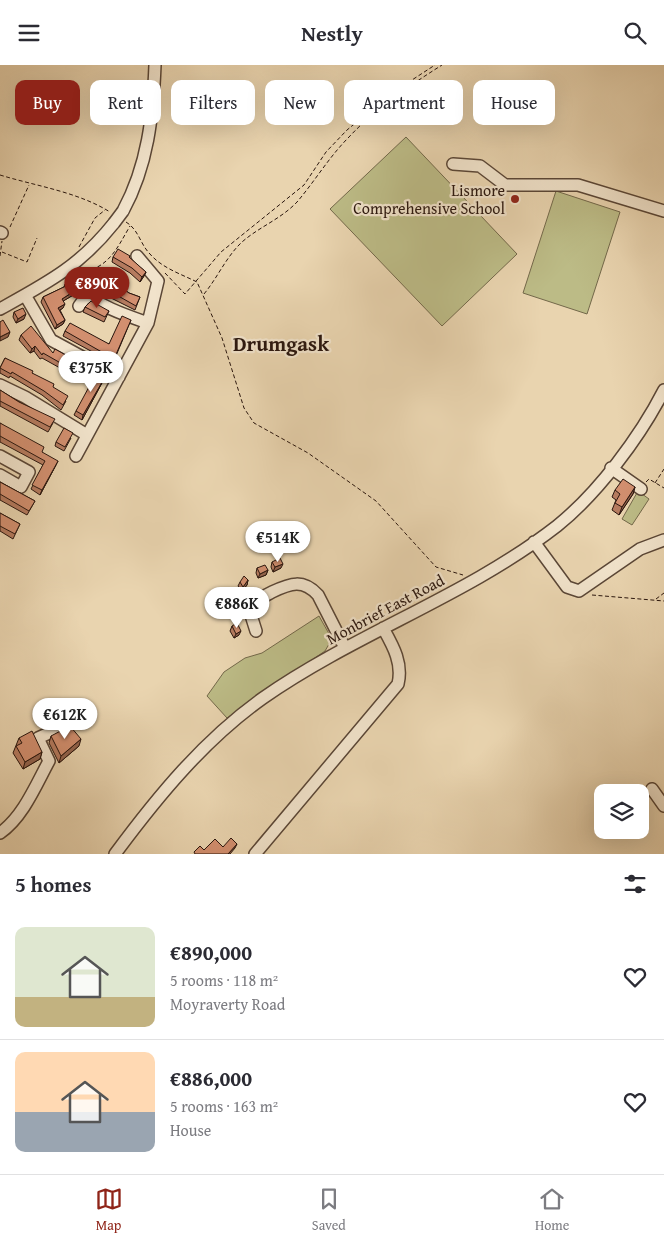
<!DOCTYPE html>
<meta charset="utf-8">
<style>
body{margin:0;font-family:"Gentium Book Plus",serif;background:#f2f2f3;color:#2b2b33;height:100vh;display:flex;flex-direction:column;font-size:19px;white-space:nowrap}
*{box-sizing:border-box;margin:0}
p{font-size:16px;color:#7c7c81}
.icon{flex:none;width:28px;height:28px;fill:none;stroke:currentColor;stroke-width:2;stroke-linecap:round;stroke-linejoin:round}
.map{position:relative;height:789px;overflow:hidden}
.panel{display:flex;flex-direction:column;background:#fff;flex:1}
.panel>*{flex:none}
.hud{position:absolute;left:15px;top:15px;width:635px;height:45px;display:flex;gap:10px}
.buttons{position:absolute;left:594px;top:719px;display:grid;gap:10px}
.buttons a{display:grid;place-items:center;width:55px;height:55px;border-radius:10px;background:#fff;box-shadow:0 5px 20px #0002;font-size:25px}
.price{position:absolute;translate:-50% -42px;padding:0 11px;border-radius:18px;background:#fff;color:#222;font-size:16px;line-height:32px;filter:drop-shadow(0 1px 2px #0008)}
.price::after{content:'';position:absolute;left:50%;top:30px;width:15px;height:11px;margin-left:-8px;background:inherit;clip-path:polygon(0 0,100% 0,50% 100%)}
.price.active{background:#8f2418;color:#fff}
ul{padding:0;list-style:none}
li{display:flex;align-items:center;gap:15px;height:125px;padding:0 15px}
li+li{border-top:1px solid #e1e1e2}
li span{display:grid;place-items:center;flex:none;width:140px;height:100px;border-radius:10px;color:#555}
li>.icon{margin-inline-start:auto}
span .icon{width:60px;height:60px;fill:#fffc;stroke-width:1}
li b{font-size:21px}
h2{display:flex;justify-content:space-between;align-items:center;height:60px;padding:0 15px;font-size:21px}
.tag{padding:0 18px;border-radius:10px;background:#fff;box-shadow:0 5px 20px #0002;font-size:18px;line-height:45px}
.tag.active{background:#8f2418;color:#fff}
header{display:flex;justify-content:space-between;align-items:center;height:65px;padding:0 15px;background:#fff;font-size:22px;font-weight:600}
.dock{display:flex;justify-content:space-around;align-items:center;height:70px;border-top:1px solid #e1e1e2;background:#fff;font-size:14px;color:#7c7c81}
.dock a{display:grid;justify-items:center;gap:2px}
.dock .active{color:#8f2418}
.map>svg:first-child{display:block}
.green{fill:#bcbb86;stroke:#73684a}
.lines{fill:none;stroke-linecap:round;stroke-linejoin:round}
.minor-casing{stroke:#5a4636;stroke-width:14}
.path{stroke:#2a160e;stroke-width:1;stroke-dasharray:4 2.5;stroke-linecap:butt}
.minor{stroke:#f1e3cb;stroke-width:11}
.minor-bridge-casing{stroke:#5a4636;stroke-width:14;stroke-linecap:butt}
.minor-bridge{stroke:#f1e3cb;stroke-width:11}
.wall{fill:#b57b5f;stroke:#2a160e}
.shaded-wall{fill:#93644e;stroke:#2a160e}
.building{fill:#d28f6f;stroke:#2a160e}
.poi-dot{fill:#8f2418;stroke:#f1e3cb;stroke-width:2}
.labels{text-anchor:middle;stroke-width:4.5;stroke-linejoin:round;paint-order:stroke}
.poi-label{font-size:16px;fill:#2a160e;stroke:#f1e3cb;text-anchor:end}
.street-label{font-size:16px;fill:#2a160e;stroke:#f1e3cb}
.district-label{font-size:21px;font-weight:bold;fill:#2a160e;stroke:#f1e3cb}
</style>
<header><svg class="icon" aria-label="menu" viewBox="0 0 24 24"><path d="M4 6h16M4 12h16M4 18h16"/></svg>Nestly<svg class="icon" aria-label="search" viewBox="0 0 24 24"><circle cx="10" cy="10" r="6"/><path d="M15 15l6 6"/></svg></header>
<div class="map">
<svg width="664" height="789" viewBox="0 0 664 789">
<rect width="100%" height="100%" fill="#e9d4af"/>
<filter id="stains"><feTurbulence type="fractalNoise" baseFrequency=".004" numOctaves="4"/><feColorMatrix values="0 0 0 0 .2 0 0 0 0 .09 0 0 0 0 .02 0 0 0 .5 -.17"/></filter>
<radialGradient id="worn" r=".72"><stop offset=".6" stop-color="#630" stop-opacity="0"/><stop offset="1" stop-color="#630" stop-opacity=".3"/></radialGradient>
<path class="green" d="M 406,72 L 517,189 L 442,261 L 330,144 Z
M 556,126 L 620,147 L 587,249 L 523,228 Z
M 638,426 L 649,434 L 632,460 L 622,454 Z
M 319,551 L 332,574 L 325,586 L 227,653 L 207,631 L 224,607 L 245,593 L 262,588 Z"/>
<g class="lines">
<g class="minor-casing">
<path id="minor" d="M 453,99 L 480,101 L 505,120 L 578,120 L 664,146
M 123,146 C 148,100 153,51 155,0
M 0,167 L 2,168
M 80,224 C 98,241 125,250 148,258
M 25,230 L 51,275 L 119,312
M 79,241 L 87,230
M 0,244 C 47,218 80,201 114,158
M 0,320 L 25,332 L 87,370
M 0,391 L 29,407 L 21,422 L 0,410
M 76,391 L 148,258 L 158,216 L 137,191
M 611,403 L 641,424
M 534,477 L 567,522 L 579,526 L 640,484 L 664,475
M 256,566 L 250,547 L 252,539 C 258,534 265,531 272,527 C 291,518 303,514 318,530 L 345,583
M 652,724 L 664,741
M 0,768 C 23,752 36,720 49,696 L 38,673 L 89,650
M 115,789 C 158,731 204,675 263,633 C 356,568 467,531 557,461 C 598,428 640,372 664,325
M 255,789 L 398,619 C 403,598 393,581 383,563"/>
</g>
<path class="path" d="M 0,110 C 36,121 78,127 110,147
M 126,157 C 139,165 140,179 150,189 C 162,203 181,209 197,217 L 222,273 L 244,343 L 254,358 L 308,388 L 376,436 L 436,502 L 463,510
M 10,162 L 29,120
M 79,182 L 95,153 L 105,145
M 2,187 L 27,197 L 37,173
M 0,191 L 2,176
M 79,208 C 109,203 116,185 130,161
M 165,208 L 185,229 L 221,187 L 304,120 L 326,87 L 347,65 L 392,28 L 435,0
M 204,229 C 218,212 226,192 242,177 C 259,162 281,154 297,137 C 315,116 329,92 349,72 C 376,43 409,21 442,0
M 646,417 L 649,414 L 664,423
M 655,418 L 664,404
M 592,530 L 664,536
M 656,534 L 664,528"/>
<use href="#minor" class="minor"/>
<g class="minor-bridge-casing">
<path id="minor-bridge" d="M 114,158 L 123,146"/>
</g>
<use href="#minor-bridge" class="minor-bridge"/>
</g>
<path class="wall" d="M 113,192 L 129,193 L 146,207 L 144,211 L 140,217 L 130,208 L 112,197 Z
M 86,212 L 101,212 L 119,221 L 129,228 L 140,232 L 135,245 L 111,233 L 112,231 L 84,216 Z
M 65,219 L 75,229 L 63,236 L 63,243 L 60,245 L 65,255 L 63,259 L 55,264 L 41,237 L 43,232 L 64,222 Z
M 85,242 L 109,246 L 104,257 L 83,247 Z
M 14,247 L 24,254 L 16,258 L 13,252 Z
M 131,255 L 113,298 L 63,271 L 65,266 L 109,279 Z
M 21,270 L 53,288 L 85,301 L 78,313 L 42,293 L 40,294 L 34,286 L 30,288 L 19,275 Z
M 5,293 L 32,308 L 66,336 L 61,345 L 42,330 L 10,311 L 9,313 L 0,308 L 0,303 Z
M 105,312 L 103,316 L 82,355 L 74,350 L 76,346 Z
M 0,325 L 53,358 L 48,367 L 0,341 Z
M 0,358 L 42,387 L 56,400 L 40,430 L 31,424 L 43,400 L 0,377 Z
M 71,373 L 64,386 L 55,381 L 56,377 Z
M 0,417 L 35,436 L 27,450 L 0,435 Z
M 635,422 L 633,429 L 619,450 L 612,445 L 616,435 L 612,432 L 615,425 Z
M 0,448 L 20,459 L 13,474 L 0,466 Z
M 272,497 L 281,503 L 273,507 L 271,502 Z
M 257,503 L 268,505 L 266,510 L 258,513 L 256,508 Z
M 248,515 L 247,520 L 242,526 L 238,521 L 240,517 Z
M 232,561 L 239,570 L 234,573 L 230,566 Z
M 51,671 L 79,681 L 59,698 L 49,678 Z
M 19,673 L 42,687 L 40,694 L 23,704 L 13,688 Z"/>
<path class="shaded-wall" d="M 146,207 L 144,211 L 140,217 L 142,212 Z
M 76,225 L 75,229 L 60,238 L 62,234 Z
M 65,239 L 63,243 L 57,247 L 58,243 Z
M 26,249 L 24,254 L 16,258 L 18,254 Z
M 65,255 L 63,259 L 55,264 L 57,260 Z
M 10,267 L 8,272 L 0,276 L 0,272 Z
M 35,281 L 34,286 L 30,288 L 32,284 Z
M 105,312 L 103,316 L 82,355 L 83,350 Z
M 58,396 L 56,400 L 40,430 L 42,425 Z
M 635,422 L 633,429 L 619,450 L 622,442 Z
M 283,499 L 281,503 L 273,507 L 275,502 Z
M 268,505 L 266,510 L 258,513 L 260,509 Z
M 248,515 L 247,520 L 242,526 L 243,522 Z
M 230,540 L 236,541 L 234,546 L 228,545 Z
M 241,566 L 239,570 L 234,573 L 236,569 Z
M 81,674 L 79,681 L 59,698 L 61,691 Z
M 42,687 L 40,694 L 23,704 L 25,697 Z
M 237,779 L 235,783 L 230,789 L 228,789 Z"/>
<path class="building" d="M 118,184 L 130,191 L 129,192 L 146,207 L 142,212 L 132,203 L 113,192 Z
M 92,204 L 101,212 L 102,209 L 120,219 L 118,220 L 129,228 L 140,232 L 136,241 L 113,228 L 114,226 L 86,212 Z
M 71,215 L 76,225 L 62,234 L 65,239 L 58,243 L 65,255 L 57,260 L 43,232 L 66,221 L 65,219 Z
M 91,236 L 109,246 L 105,252 L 85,242 Z
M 23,243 L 26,249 L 18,254 L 14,247 Z
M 122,251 L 131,255 L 114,294 L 65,266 L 70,258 L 109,279 Z
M 3,255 L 10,267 L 0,272 L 0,257 Z
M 31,261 L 53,288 L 55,284 L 85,301 L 80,309 L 43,288 L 42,290 L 35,281 L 32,284 L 21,270 Z
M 5,293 L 33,306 L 32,308 L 54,319 L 53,322 L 68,331 L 63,340 L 44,326 L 12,307 L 11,309 L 0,303 Z
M 97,307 L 105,312 L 83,350 L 76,346 Z
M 0,325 L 19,337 L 55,354 L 50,362 L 0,336 Z
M 0,358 L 44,382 L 42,387 L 58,396 L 42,425 L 32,420 L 45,396 L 0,371 Z
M 64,363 L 73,368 L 65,382 L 56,377 Z
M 623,414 L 635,422 L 622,442 L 615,438 L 620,429 L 615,425 Z
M 0,417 L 35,436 L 29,446 L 0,429 Z
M 0,448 L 20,459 L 15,469 L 0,461 Z
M 280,493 L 283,499 L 275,502 L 272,497 Z
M 265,500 L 268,505 L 260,509 L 257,503 Z
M 244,511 L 248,515 L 243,522 L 240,517 Z
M 231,532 L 237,533 L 236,541 L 230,540 Z
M 237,558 L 241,566 L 236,569 L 232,561 Z
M 70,661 L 81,674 L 61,691 L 51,671 Z
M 32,666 L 42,687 L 25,697 L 16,681 L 22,678 L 19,673 Z
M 231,773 L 237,779 L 228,789 L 195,789 L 194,787 L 200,781 L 204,785 L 215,774 L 223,782 Z"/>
<circle class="poi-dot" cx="515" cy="134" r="5"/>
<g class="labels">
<g class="poi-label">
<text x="505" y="131">Lismore<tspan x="505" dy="18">Comprehensive School</tspan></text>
</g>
<g class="street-label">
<text transform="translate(385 544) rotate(-28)" y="6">Monbrief East Road</text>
</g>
<g class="district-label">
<text x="281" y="286">Drumgask</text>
</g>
</g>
<rect width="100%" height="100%" filter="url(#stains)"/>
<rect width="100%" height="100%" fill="url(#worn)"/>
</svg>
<div class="buttons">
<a><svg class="icon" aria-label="layers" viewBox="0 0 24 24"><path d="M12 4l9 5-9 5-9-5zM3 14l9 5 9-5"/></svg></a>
</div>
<b class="price active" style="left:97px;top:244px">€890K</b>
<b class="price" style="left:91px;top:328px">€375K</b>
<b class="price" style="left:278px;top:498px">€514K</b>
<b class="price" style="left:237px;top:564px">€886K</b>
<b class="price" style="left:65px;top:675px">€612K</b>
<div class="hud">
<a class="tag active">Buy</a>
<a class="tag">Rent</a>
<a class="tag">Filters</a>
<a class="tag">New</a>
<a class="tag">Apartment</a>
<a class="tag">House</a>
</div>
</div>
<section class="panel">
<h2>5 homes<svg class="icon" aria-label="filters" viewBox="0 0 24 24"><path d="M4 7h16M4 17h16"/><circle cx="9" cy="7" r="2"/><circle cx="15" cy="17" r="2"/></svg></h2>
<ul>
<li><span style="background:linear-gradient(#dfe7d0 70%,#c2b280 0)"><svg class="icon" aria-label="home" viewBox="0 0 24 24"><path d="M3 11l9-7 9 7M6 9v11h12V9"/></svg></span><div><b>€890,000</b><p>5 rooms · 118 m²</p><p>Moyraverty Road</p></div><svg class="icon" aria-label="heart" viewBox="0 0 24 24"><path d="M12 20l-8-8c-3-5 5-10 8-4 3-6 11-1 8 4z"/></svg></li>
<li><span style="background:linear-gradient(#ffd9b3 60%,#9aa5b1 0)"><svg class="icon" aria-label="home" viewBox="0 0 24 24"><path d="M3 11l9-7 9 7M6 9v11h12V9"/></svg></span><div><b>€886,000</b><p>5 rooms · 163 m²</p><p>House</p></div><svg class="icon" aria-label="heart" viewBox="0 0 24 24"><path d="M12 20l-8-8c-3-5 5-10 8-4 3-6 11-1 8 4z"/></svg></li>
</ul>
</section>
<nav class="dock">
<a class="active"><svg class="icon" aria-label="map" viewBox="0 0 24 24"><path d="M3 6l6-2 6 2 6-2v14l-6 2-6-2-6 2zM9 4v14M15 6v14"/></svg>Map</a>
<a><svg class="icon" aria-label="saved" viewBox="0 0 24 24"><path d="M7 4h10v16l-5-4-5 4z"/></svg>Saved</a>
<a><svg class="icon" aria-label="home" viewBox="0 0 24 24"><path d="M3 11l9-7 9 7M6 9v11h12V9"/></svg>Home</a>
</nav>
